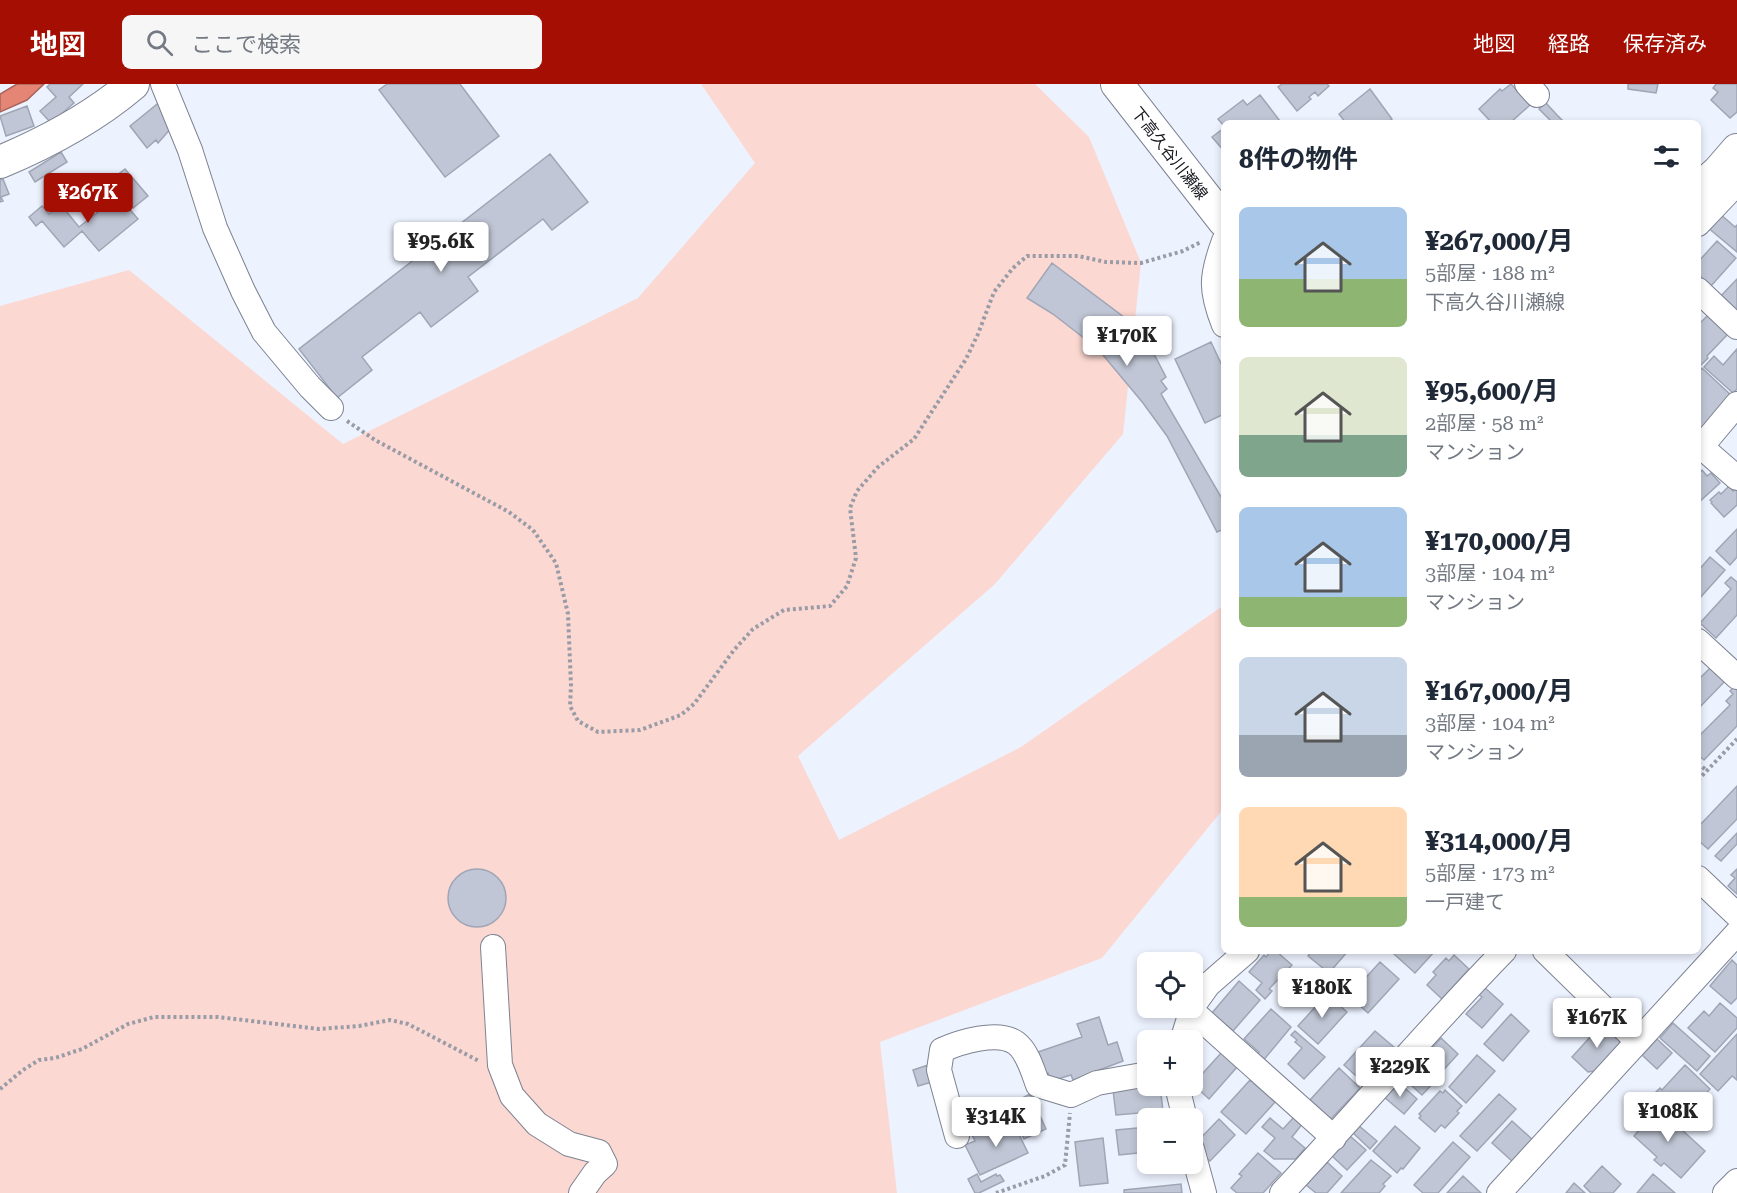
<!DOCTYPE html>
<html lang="ja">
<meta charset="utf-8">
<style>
body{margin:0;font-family:"Roboto Serif","Noto Sans JP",serif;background:#f6f6f7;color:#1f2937;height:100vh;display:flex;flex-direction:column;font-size:22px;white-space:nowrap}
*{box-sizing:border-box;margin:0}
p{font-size:20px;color:#747a83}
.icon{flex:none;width:33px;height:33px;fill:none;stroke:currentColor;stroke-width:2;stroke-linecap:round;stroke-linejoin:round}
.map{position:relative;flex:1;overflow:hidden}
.panel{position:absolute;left:1221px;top:36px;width:480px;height:834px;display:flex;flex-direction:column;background:#fff;border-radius:9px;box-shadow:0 3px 9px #0003}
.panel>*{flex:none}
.tools{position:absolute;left:1137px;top:868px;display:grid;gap:12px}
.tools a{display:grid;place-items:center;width:66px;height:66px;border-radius:9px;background:#fff;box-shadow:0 3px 9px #0003;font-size:30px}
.price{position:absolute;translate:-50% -51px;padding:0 14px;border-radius:6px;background:#fff;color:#222;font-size:20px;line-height:39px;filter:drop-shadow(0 2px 3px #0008)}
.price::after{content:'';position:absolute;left:50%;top:36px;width:18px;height:14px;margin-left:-9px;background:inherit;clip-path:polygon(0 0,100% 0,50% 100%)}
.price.active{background:#a40e03;color:#fff}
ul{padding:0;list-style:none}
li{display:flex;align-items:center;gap:18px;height:150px;padding:0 18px}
li span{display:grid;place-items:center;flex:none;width:168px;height:120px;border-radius:9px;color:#555}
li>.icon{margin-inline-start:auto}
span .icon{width:72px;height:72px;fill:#fffc;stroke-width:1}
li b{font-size:26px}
h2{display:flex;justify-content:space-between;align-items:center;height:72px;padding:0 18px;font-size:26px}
header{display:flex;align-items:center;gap:36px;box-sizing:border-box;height:84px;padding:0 30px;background:#a40e03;color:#fff}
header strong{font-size:28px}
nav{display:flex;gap:33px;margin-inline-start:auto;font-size:21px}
.search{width:420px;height:54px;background:#f6f6f7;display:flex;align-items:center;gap:15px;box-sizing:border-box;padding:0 21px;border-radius:9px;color:#747a83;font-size:22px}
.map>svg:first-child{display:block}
.green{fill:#fcd8d2}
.water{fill:#e58576;stroke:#a7645b;stroke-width:1.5}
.building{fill:#c0c6d5;stroke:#9fa5b4;stroke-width:1.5}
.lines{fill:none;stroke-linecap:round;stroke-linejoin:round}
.minor-casing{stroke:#7d8291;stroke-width:26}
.major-casing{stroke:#7d8291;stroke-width:34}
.path{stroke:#999ca6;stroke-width:4;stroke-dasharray:3 3;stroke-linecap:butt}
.minor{stroke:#fff;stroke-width:24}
.major{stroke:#fff;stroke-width:32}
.labels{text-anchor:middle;stroke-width:4.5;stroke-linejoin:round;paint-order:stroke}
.street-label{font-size:16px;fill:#15171c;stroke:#fff}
</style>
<header>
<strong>地図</strong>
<div class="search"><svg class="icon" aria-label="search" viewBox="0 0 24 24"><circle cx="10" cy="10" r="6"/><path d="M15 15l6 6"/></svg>ここで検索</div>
<nav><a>地図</a><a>経路</a><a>保存済み</a></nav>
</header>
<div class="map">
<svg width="1737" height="1109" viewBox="0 0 1737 1109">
<rect width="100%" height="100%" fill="#edf2ff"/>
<path class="green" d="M 701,0 L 1035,0 L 1089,53 L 1141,179 L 1123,350 L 995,500 L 798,672 L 839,756 L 1021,663 L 1224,521 L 1224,724 L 1102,874 L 880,958 L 897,1109 L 0,1109 L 0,222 L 129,186 L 343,360 L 638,214 L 755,79 Z"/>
<path class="water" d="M 17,0 L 44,0 L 27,16 L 0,28 L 0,10 Z"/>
<path class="building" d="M 50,0 L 83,0 L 69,13 L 74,19 L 51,39 L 40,27 L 56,13 L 47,3 Z
M 387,0 L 460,0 L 499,52 L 445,93 L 379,6 Z
M 1282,0 L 1327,0 L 1329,2 L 1318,12 L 1315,8 L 1309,13 L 1311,15 L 1297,27 L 1278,3 Z
M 1511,0 L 1530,21 L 1510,39 L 1492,39 L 1479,25 L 1500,5 L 1502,7 Z
M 1628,0 L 1658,0 L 1656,9 L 1628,5 Z
M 1716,0 L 1737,0 L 1737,28 L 1730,34 L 1711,16 L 1718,8 L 1713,4 Z
M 1370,5 L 1392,35 L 1386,39 L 1346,39 L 1339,30 Z
M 1260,11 L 1280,37 L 1277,39 L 1224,39 L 1224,42 L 1218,35 L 1243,16 L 1247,21 Z
M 161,17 L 174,41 L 158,59 L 156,56 L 147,64 L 130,42 Z
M 1546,19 L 1557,31 L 1565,39 L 1549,39 L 1551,37 L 1539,25 Z
M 27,22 L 34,42 L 6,52 L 0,32 Z
M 1224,44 L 1224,67 L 1212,53 Z
M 61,68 L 67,78 L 35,98 L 29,88 Z
M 550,70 L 588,118 L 552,146 L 543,135 L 468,193 L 478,207 L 431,243 L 420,228 L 362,273 L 372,286 L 337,314 L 299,265 Z
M 125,85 L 148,112 L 133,124 L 113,99 L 114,98 L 112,95 Z
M 3,95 L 9,110 L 1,113 L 3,117 L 0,118 L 0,96 Z
M 118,112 L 138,135 L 99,167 L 82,147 L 64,163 L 42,137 L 36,142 L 29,133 L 42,122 L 49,130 L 61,121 L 79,143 Z
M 1719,129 L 1735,143 L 1737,141 L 1737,168 L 1707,143 Z
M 1717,157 L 1736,174 L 1711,202 L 1698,190 L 1698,178 Z
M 1052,179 L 1132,239 L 1135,237 L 1158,262 L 1153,268 L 1166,293 L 1161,297 L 1167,305 L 1161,310 L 1224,418 L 1224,445 L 1217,448 L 1167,352 L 1143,319 L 1098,265 L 1053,230 L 1027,214 Z
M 1737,195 L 1737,231 L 1718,215 Z
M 1709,230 L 1728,250 L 1707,272 L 1708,274 L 1700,282 L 1698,280 L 1698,241 Z
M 1211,258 L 1224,286 L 1224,330 L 1205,339 L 1175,275 Z
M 1737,265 L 1737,305 L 1733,309 L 1704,283 L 1714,272 L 1723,281 Z
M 1702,284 L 1733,313 L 1703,346 L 1698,341 L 1698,289 Z
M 1702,386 L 1707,392 L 1711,389 L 1720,399 L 1698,419 L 1698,390 Z
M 1729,402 L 1733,407 L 1737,405 L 1737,421 L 1724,433 L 1711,419 L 1712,418 L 1710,416 L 1719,408 L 1721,410 Z
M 1737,445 L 1737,473 L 1730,481 L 1716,467 Z
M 1710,473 L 1725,486 L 1698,516 L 1698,487 Z
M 1731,493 L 1737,498 L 1737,531 L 1716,554 L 1700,539 L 1731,505 L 1725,499 Z
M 1712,582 L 1726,596 L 1698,625 L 1698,596 Z
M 1735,602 L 1737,604 L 1737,642 L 1704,676 L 1698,671 L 1698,653 L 1730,621 L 1726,617 L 1733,610 L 1730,607 Z
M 1737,702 L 1737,735 L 1708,765 L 1698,756 L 1698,743 Z
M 1737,749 L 1737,760 L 1721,777 L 1715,772 Z
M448 814a29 29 0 1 1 58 0a29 29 0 1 1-58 0Z
M448 814a29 29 0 1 1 58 0a29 29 0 1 1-58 0Z
M 1737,785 L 1737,810 L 1728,802 L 1735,794 L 1731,791 Z
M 1271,867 L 1276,867 L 1292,881 L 1269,905 L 1272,907 L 1265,915 L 1256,906 L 1262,899 L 1249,888 L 1264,871 L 1266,873 Z
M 1312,867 L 1348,867 L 1329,889 L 1308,872 Z
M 1397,867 L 1435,867 L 1415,889 L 1394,870 Z
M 1454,871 L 1469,885 L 1442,915 L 1427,901 L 1436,891 L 1433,888 L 1446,874 L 1449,877 Z
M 1732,876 L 1737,881 L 1737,914 L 1731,920 L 1710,902 Z
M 1380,878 L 1399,895 L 1368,929 L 1349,912 Z
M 1239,897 L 1260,916 L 1233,947 L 1212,929 Z
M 1484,903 L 1503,920 L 1482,944 L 1466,930 L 1482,913 L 1478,910 Z
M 1327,910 L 1347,928 L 1318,960 L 1298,942 Z
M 1720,919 L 1737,934 L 1737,944 L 1715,968 L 1688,944 L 1704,927 L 1709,932 Z
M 1271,925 L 1291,943 L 1262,978 L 1256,972 L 1259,968 L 1244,955 Z
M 1511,930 L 1529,947 L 1503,977 L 1484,960 Z
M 1099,933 L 1108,961 L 1117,958 L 1123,977 L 1073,996 L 1071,991 L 1051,997 L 1048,989 L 1046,990 L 1038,968 L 1082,953 L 1077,940 Z
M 1673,939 L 1710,972 L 1697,987 L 1660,954 Z
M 1602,940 L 1619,956 L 1620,960 L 1595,987 L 1588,988 L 1572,973 Z
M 1295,947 L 1325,973 L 1304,995 L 1288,980 L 1302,964 L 1295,958 L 1297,956 L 1291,951 Z
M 1375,947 L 1395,964 L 1364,999 L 1344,981 Z
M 1737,950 L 1737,996 L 1732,992 L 1718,1007 L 1700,990 Z
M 1441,954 L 1458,970 L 1437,993 L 1420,977 Z
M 1657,955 L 1672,969 L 1657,985 L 1642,971 Z
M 1222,968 L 1238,982 L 1209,1015 L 1193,1000 Z
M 1477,971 L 1495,987 L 1466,1019 L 1449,1003 Z
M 1416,977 L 1437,995 L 1422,1011 L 1402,993 Z
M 928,981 L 932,998 L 918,1002 L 913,986 Z
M 1685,981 L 1710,1005 L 1681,1036 L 1653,1011 L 1660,1004 L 1662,1006 Z
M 1339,984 L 1360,1004 L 1331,1035 L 1310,1016 Z
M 1250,996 L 1275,1018 L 1246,1050 L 1221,1028 Z
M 1397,997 L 1417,1015 L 1404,1030 L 1384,1013 Z
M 1160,1002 L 1163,1027 L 1116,1031 L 1113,1006 Z
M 1445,1006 L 1462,1022 L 1457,1027 L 1459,1029 L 1445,1044 L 1441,1041 L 1435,1048 L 1419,1034 L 1421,1032 L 1419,1030 L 1440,1007 L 1443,1009 Z
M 1030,1010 L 1046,1045 L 1024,1055 L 1008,1021 Z
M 1499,1010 L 1516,1025 L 1477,1067 L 1460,1052 Z
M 1658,1024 L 1705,1067 L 1681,1094 L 1664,1079 L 1661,1082 L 1654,1076 L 1657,1073 L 1634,1052 L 1641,1044 L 1637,1040 L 1647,1029 L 1651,1032 Z
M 1295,1032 L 1303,1039 L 1292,1053 L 1305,1064 L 1296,1075 L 1274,1075 L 1264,1067 L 1275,1054 L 1262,1043 L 1270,1034 L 1283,1045 Z
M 1219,1035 L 1235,1051 L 1210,1077 L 1193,1062 Z
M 1512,1037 L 1533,1056 L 1513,1078 L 1492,1059 Z
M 1013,1038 L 1028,1069 L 980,1091 L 965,1061 L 975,1057 L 972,1051 L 987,1043 L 990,1049 Z
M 1358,1041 L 1377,1057 L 1370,1065 L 1352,1048 Z
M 1395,1042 L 1420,1064 L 1403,1085 L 1401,1084 L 1397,1089 L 1373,1067 Z
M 1148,1043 L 1148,1068 L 1119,1071 L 1116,1046 Z
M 1350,1052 L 1366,1066 L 1347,1086 L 1332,1072 Z
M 1103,1054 L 1108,1099 L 1080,1102 L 1075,1058 Z
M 1453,1058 L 1470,1073 L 1438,1109 L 1423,1109 L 1414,1101 Z
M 1258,1069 L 1281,1089 L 1263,1109 L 1237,1109 L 1231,1104 L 1242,1092 L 1239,1090 Z
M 1371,1076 L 1391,1092 L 1383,1100 L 1385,1102 L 1379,1109 L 1341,1109 Z
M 1327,1078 L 1342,1092 L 1327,1109 L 1316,1109 L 1306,1101 Z
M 1602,1082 L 1621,1100 L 1613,1109 L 1591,1109 L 1584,1102 Z
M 977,1090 L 981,1098 L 996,1090 L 997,1092 L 1000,1091 L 1004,1097 L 979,1109 L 975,1109 L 968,1095 Z
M 1653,1090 L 1675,1109 L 1637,1109 Z
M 1463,1092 L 1481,1109 L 1447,1109 Z
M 1574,1099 L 1585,1109 L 1566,1109 Z
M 1181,1100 L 1182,1109 L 1124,1109 L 1124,1106 Z"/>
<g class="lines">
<g class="minor-casing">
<path id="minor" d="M 163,0 L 190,66 L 215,144 L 243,207 L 264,248 L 310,303 L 331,324
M 1527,0 L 1537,11
M 1698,140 L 1737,99
M 1224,157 C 1211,192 1210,206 1224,241
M 1698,206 L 1737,243
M 1698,360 L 1737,394
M 1701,363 L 1737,320
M 1698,557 L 1737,593
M 1698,794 L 1737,831
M 493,863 L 500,981 L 512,1012 L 537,1040 L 569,1060 L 599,1068 L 605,1080 L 595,1089 L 581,1109
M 1545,867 L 1637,957
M 1192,927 L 1334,1054
M 1182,957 L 1193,922 L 1208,901 L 1247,867
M 1177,1002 L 1185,1035
M 957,1052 L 939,986 L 942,966 C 960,958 998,946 1016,959 C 1028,968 1033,988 1038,1001 L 1071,1011 L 1097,999 L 1148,990
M 1192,1065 L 1204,1109
M 1282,1109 C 1357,1029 1428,945 1504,867
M 1499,1109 L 1737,849
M 1725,1109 L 1737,1097"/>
</g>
<g class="major-casing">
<path id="major" d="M 1117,0 L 1224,137
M 0,78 C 48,58 93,34 133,0
M 1698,106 L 1718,88 L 1737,66"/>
</g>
<path class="path" d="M 347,337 L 375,356 L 509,428 L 533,446 L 556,479 L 568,530 L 571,602 L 570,622 L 578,637 L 598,648 L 640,646 L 681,631 L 694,620 L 734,566 L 753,545 L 784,526 L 830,522 L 847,502 L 856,474 L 850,424 L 857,407 L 878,383 L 914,355 L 966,275 L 978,250 L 994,208 L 1013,184 L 1027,172 L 1078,172 L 1106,178 L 1141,179 L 1183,167 L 1201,158
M 1698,679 L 1707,687
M 1698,696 L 1737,655
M 0,1005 L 23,986 L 39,976 L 55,974 L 82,965 L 128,940 L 154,933 L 218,933 L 319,945 L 359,942 L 390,936 L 408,940 L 479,977
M 996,1109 L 1045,1092 L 1065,1081 L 1070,1029"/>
<use href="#minor" class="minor"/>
<use href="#major" class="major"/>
</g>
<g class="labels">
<g class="street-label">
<text transform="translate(1170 69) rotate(52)" y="6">下高久谷川瀬線</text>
</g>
</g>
</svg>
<div class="tools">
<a><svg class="icon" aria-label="locate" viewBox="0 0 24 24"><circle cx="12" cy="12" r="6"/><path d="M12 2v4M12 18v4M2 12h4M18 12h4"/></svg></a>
<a>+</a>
<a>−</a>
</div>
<b class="price active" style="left:88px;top:140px">¥267K</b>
<b class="price" style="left:441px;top:189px">¥95.6K</b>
<b class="price" style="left:1127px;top:283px">¥170K</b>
<b class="price" style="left:1322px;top:935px">¥180K</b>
<b class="price" style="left:1597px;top:965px">¥167K</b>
<b class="price" style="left:1400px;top:1014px">¥229K</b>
<b class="price" style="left:1668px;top:1059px">¥108K</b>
<b class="price" style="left:996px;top:1064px">¥314K</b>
<section class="panel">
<h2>8件の物件<svg class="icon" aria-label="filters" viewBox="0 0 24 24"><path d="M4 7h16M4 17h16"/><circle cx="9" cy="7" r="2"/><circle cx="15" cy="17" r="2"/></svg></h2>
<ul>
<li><span style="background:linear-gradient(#a9c7e8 60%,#8fb573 0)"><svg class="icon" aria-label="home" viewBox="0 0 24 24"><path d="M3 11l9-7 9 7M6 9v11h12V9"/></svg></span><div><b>¥267,000/月</b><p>5部屋 · 188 m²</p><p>下高久谷川瀬線</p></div></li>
<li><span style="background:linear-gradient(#dfe7d0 65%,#7fa58c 0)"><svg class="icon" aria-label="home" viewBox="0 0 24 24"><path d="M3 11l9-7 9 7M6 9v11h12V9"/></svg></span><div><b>¥95,600/月</b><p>2部屋 · 58 m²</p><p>マンション</p></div></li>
<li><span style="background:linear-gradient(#a9c7e8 75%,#8fb573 0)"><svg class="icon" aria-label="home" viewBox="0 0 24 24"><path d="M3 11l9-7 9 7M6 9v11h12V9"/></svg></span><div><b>¥170,000/月</b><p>3部屋 · 104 m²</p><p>マンション</p></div></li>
<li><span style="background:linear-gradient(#c9d6e8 65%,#9aa5b1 0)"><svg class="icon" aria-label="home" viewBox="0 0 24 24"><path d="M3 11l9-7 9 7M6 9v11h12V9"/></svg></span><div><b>¥167,000/月</b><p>3部屋 · 104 m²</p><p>マンション</p></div></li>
<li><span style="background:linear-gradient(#ffd9b3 75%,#8fb573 0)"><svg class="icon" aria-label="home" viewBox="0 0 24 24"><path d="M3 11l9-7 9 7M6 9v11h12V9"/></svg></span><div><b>¥314,000/月</b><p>5部屋 · 173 m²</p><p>一戸建て</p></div></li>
</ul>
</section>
</div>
